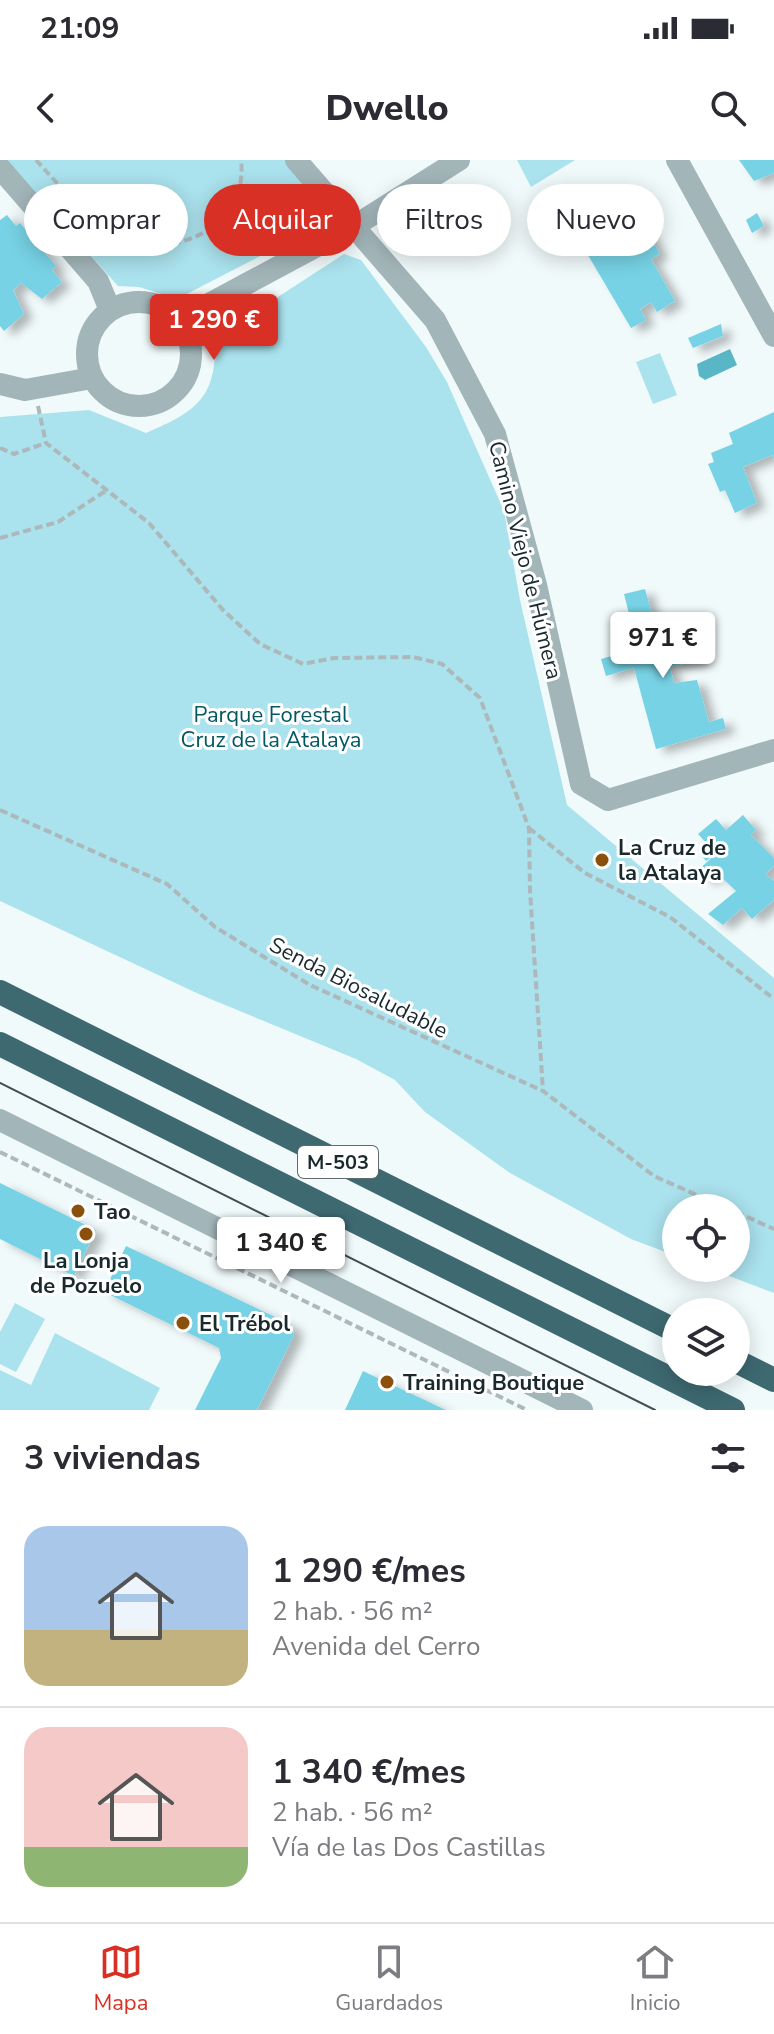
<!DOCTYPE html>
<html lang="es">
<meta charset="utf-8">
<style>
body{margin:0;font-family:"Nunito Sans",sans-serif;background:#f2f2f3;color:#2b2b33;height:100vh;display:flex;flex-direction:column;font-size:30px;white-space:nowrap}
*{box-sizing:border-box;margin:0}
p{font-size:26px;color:#7c7c81}
.icon{flex:none;width:44px;height:44px;fill:none;stroke:currentColor;stroke-width:2;stroke-linecap:round;stroke-linejoin:round}
.map{position:relative;height:1250px;overflow:hidden}
.drawer{display:flex;flex-direction:column;background:#fff;flex:1}
.drawer>*{flex:none}
.banner{position:absolute;left:24px;top:24px;width:726px;height:72px;display:flex;gap:16px}
.fabs{position:absolute;left:662px;top:1034px;display:grid;gap:16px}
.fabs a{display:grid;place-items:center;width:88px;height:88px;border-radius:50%;background:#fff;box-shadow:0 4px 20px #0003;font-size:40px}
.price{position:absolute;translate:-50% -68px;padding:0 18px;border-radius:8px;background:#fff;color:#222;font-size:26px;line-height:52px;filter:drop-shadow(0 2px 4px #0008)}
.price::after{content:'';position:absolute;left:50%;top:48px;width:24px;height:18px;margin-left:-12px;background:inherit;clip-path:polygon(0 0,100% 0,50% 100%)}
.price.active{background:#d93025;color:#fff}
ul{padding:0;list-style:none}
li{display:flex;align-items:center;gap:24px;height:200px;padding:0 24px}
li+li{border-top:2px solid #e1e1e2}
li span{display:grid;place-items:center;flex:none;width:224px;height:160px;border-radius:24px;color:#555}
li>.icon{margin-inline-start:auto}
span .icon{width:96px;height:96px;fill:#fffc;stroke-width:1}
li b{font-size:34px}
h2{display:flex;justify-content:space-between;align-items:center;height:96px;padding:0 24px;font-size:34px}
.pill{padding:0 28px;border-radius:36px;background:#fff;box-shadow:0 4px 20px #0003;font-size:28px;line-height:72px}
.pill.active{background:#d93025;color:#fff}
.status{display:flex;justify-content:space-between;align-items:center;height:56px;padding:0 40px;background:#fff;direction:ltr}
.status svg{height:22px;fill:currentColor}
header{display:flex;justify-content:space-between;align-items:center;height:104px;padding:0 24px;background:#fff;font-size:36px;font-weight:800}
.menu{display:flex;justify-content:space-around;align-items:center;height:112px;border-top:2px solid #e1e1e2;background:#fff;font-size:22px;color:#7c7c81}
.menu a{display:grid;justify-items:center;gap:4px}
.menu .active{color:#d93025}
.map>svg:first-child{display:block}
.green{fill:#aae2ed}
.water{fill:#59b6c7}
.building{fill:#76d2e4;filter:url(#shadow)}
.lines{fill:none;stroke-linecap:round;stroke-linejoin:round}
.path{stroke:#acb8ba;stroke-width:4;stroke-dasharray:8 4;stroke-linecap:butt}
.street{stroke:#a2b5b9;stroke-width:22}
.highway{stroke:#3e6971;stroke-width:24}
.tram{stroke:#3e4e52;stroke-width:2}
.poi-dot{fill:#8b500c;stroke:#fff;stroke-width:3}
.labels{text-anchor:middle;stroke-width:6;stroke-linejoin:round;paint-order:stroke}
.shield{fill:#fff;stroke:#5e6a6d;stroke-width:2}
.shield-label{font-size:20px;font-weight:bold;fill:#192a2e}
.street-label{font-size:22px;fill:#192a2e;stroke:#fff}
.park-label{font-size:22px;fill:#035864;stroke:#fff}
.poi-label{font-size:22px;font-weight:bold;fill:#192a2e;stroke:#fff;text-anchor:start}
</style>
<div class="status"><b>21:09</b><svg viewBox="0 0 49 12"><path d="M0 12V9h3v3zM5 12V6h3v6zM10 12V3h3v9zM15 12V0h3v12zM26 1h20v11H26zM47 4h2v5h-2z"/></svg></div>
<header><svg class="icon" aria-label="back" viewBox="0 0 24 24"><path d="M15 5l-7 7 7 7"/></svg>Dwello<svg class="icon" aria-label="search" viewBox="0 0 24 24"><circle cx="10" cy="10" r="6"/><path d="M15 15l6 6"/></svg></header>
<div class="map">
<svg width="774" height="1250" viewBox="0 0 774 1250">
<defs>
<filter id="shadow"><feDropShadow dx="9" dy="5" stdDeviation="4" flood-color="#0004"/></filter>
</defs>
<rect width="100%" height="100%" fill="#f1fafb"/>
<path class="green" d="M 5,0 L 286,0 L 325,44 L 301,75 L 177,139 L 139,127 L 118,126 Z
M 517,0 L 575,0 L 531,27 Z
M 344,94 L 361,100 L 426,187 L 447,222 L 504,351 L 520,440 L 567,645 L 774,818 L 774,1133 L 708,1108 L 736,1108 L 736,1048 L 676,1048 L 676,1096 L 631,1079 L 510,1013 L 425,952 L 395,920 L 356,899 L 201,835 L 0,741 L 0,257 L 89,250 L 146,273 C 198,251 217,237 215,178 Z
M 660,193 L 677,235 L 653,244 L 636,202 Z
M 15,1143 L 45,1159 L 16,1212 L 0,1204 L 0,1172 Z
M 55,1173 L 160,1228 L 149,1250 L 0,1250 L 0,1210 L 31,1225 Z"/>
<path class="water" d="M 730,189 L 737,205 L 705,220 L 699,216 L 697,204 Z"/>
<path class="building" d="M 739,0 L 774,0 L 774,13 L 754,21 Z
M 757,53 L 764,66 L 752,73 L 746,60 Z
M 7,55 L 16,66 L 20,63 L 56,106 L 52,110 L 62,122 L 42,139 L 21,123 L 13,130 L 24,154 L 4,171 L 0,166 L 0,60 Z
M 609,69 L 614,77 L 625,71 L 630,80 L 647,71 L 660,94 L 651,99 L 675,141 L 657,152 L 651,142 L 640,149 L 646,160 L 631,168 L 582,85 Z
M 721,164 L 723,176 L 693,188 L 688,178 Z
M 774,252 L 774,300 L 772,295 L 743,307 L 757,343 L 735,353 L 725,330 L 720,332 L 708,304 L 714,302 L 711,293 L 733,284 L 729,273 Z
M 645,429 L 661,486 L 694,478 L 699,500 L 670,507 L 674,523 L 697,520 L 709,562 L 723,558 L 726,569 L 656,589 L 634,508 L 606,516 L 601,499 L 638,489 L 624,434 Z
M 743,655 L 756,670 L 751,675 L 774,698 L 774,706 L 765,714 L 774,721 L 774,740 L 752,759 L 742,748 L 723,765 L 708,754 L 736,731 L 717,713 L 707,721 L 698,710 L 716,694 L 706,701 L 700,694 L 709,686 L 698,674 L 716,659 L 726,670 Z
M 0,1023 L 96,1070 L 74,1116 L 0,1079 Z
M 126,1086 L 292,1165 L 294,1175 L 257,1250 L 195,1250 L 221,1198 L 219,1188 L 104,1132 Z
M 363,1211 L 446,1250 L 345,1250 Z"/>
<g class="lines">
<path class="path" d="M 36,0 C 62,28 87,60 122,77 C 176,102 249,64 241,0
M 38,246 L 46,283 L 149,363 L 223,450 L 260,484 L 303,504 L 334,498 L 413,497 L 442,504 L 480,538 L 529,668 L 530,731 L 543,931
M 0,288 L 14,294 L 46,283
M 0,378 L 58,362 L 107,330
M 0,650 L 167,724 L 215,767 L 310,825 L 543,931 L 654,1016 L 726,1048
M 529,668 L 585,713 L 670,757 L 774,839
M 0,992 L 527,1250
M 736,1052 L 774,1069"/>
<path class="street" d="M 296,0 L 435,160 L 495,274 L 536,425 L 581,624 L 608,640 L 774,590
M 677,0 L 774,176
M 0,8 L 98,121 L 110,150
M87 194a52 52 0 1 1 104 0a52 52 0 1 1-104 0Z
M 182,163 L 198,150 L 356,65 L 459,0
M 0,224 L 25,230 L 92,218
M 0,960 L 582,1250"/>
<path class="highway" d="M 0,832 L 676,1171
M 0,884 L 733,1250
M 736,1201 L 774,1220"/>
<path class="tram" d="M 0,923 L 655,1250"/>
</g>
<g class="poi-dot">
<circle cx="602" cy="700" r="8"/>
<circle cx="78" cy="1051" r="8"/>
<circle cx="86" cy="1074" r="8"/>
<circle cx="183" cy="1163" r="8"/>
<circle cx="387" cy="1222" r="8"/>
</g>
<g class="labels">
<rect class="shield" x="298" y="986" width="80" height="32" rx="6"/>
<g class="shield-label">
<text x="338" y="1009">M-503</text>
</g>
<g class="street-label">
<text transform="translate(526 400) rotate(76)" y="8">Camino Viejo de Húmera</text>
<text transform="translate(359 827) rotate(27)" y="8">Senda Biosaludable</text>
</g>
<g class="park-label">
<text x="271" y="562">Parque Forestal<tspan x="271" dy="25">Cruz de la Atalaya</tspan></text>
</g>
<g class="poi-label">
<text x="618" y="695">La Cruz de<tspan x="618" dy="25">la Atalaya</tspan></text>
<text x="94" y="1059">Tao</text>
<text x="86" y="1108" text-anchor="middle">La Lonja<tspan x="86" dy="25">de Pozuelo</tspan></text>
<text x="199" y="1171">El Trébol</text>
<text x="403" y="1230">Training Boutique</text>
</g>
</g>
</svg>
<div class="fabs">
<a><svg class="icon" aria-label="locate" viewBox="0 0 24 24"><circle cx="12" cy="12" r="6"/><path d="M12 2v4M12 18v4M2 12h4M18 12h4"/></svg></a>
<a><svg class="icon" aria-label="layers" viewBox="0 0 24 24"><path d="M12 4l9 5-9 5-9-5zM3 14l9 5 9-5"/></svg></a>
</div>
<b class="price active" style="left:214px;top:202px">1 290 €</b>
<b class="price" style="left:663px;top:520px">971 €</b>
<b class="price" style="left:281px;top:1125px">1 340 €</b>
<div class="banner">
<a class="pill">Comprar</a>
<a class="pill active">Alquilar</a>
<a class="pill">Filtros</a>
<a class="pill">Nuevo</a>
</div>
</div>
<section class="drawer">
<h2>3 viviendas<svg class="icon" aria-label="filters" viewBox="0 0 24 24"><path d="M4 7h16M4 17h16"/><circle cx="9" cy="7" r="2"/><circle cx="15" cy="17" r="2"/></svg></h2>
<ul>
<li><span style="background:linear-gradient(#a9c7e8 65%,#c2b280 0)"><svg class="icon" aria-label="home" viewBox="0 0 24 24"><path d="M3 11l9-7 9 7M6 9v11h12V9"/></svg></span><div><b>1 290 €/mes</b><p>2 hab. · 56 m²</p><p>Avenida del Cerro</p></div></li>
<li><span style="background:linear-gradient(#f6c9c9 75%,#8fb573 0)"><svg class="icon" aria-label="home" viewBox="0 0 24 24"><path d="M3 11l9-7 9 7M6 9v11h12V9"/></svg></span><div><b>1 340 €/mes</b><p>2 hab. · 56 m²</p><p>Vía de las Dos Castillas</p></div></li>
</ul>
</section>
<nav class="menu">
<a class="active"><svg class="icon" aria-label="map" viewBox="0 0 24 24"><path d="M3 6l6-2 6 2 6-2v14l-6 2-6-2-6 2zM9 4v14M15 6v14"/></svg>Mapa</a>
<a><svg class="icon" aria-label="saved" viewBox="0 0 24 24"><path d="M7 4h10v16l-5-4-5 4z"/></svg>Guardados</a>
<a><svg class="icon" aria-label="home" viewBox="0 0 24 24"><path d="M3 11l9-7 9 7M6 9v11h12V9"/></svg>Inicio</a>
</nav>
